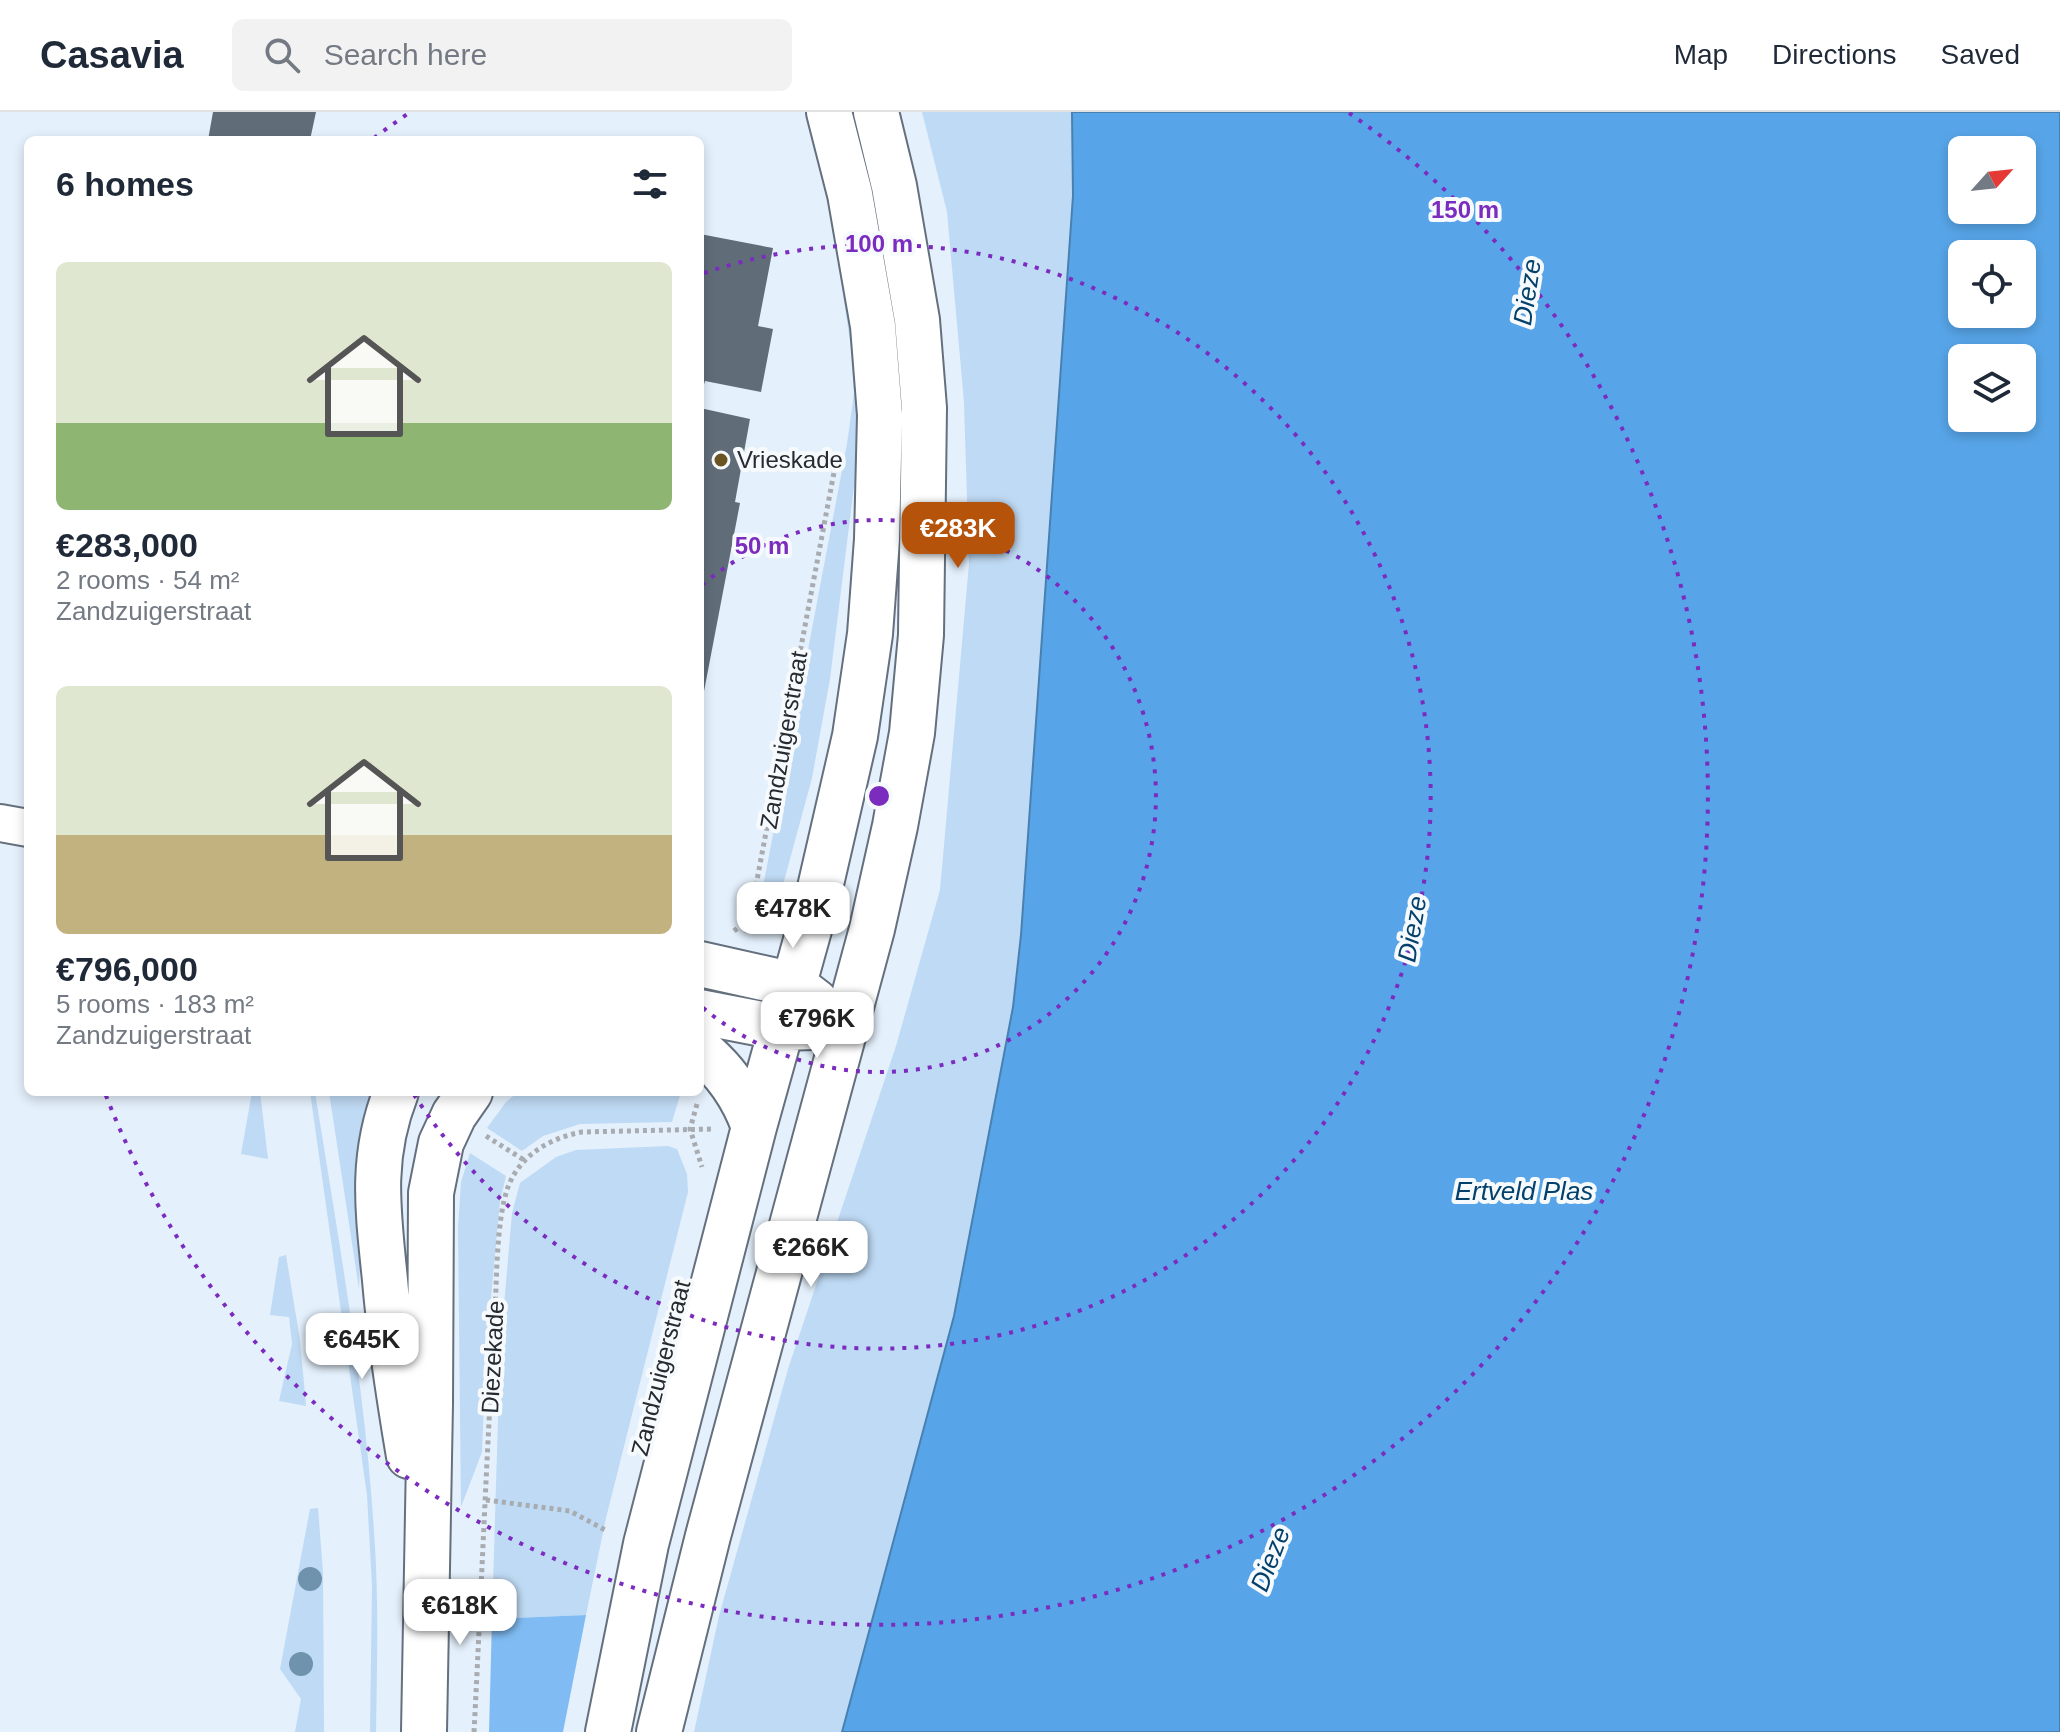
<!DOCTYPE html>
<meta charset="utf-8">
<style>
body{margin:0;font-family:Helvetica,sans-serif;background:#f2f2f3;color:#1f2937;height:100vh;display:flex;flex-direction:column;font-size:30px;white-space:nowrap}
*{box-sizing:border-box;margin:0}
p{font-size:26px;color:#747a83}
.icon{flex:none;width:44px;height:44px;fill:none;stroke:currentColor;stroke-width:2;stroke-linecap:round;stroke-linejoin:round}
.map{position:relative;flex:1;overflow:hidden}
.side{position:absolute;left:24px;top:24px;width:680px;height:960px;display:flex;flex-direction:column;background:#fff;border-radius:12px;box-shadow:0 4px 12px #0003}
.side>*{flex:none}
.needle{width:52px;rotate:63deg}
.buttons{position:absolute;left:1948px;top:24px;display:grid;gap:16px}
.buttons a{display:grid;place-items:center;width:88px;height:88px;border-radius:12px;background:#fff;box-shadow:0 4px 12px #0003;font-size:40px}
.price{position:absolute;translate:-50% -68px;padding:0 18px;border-radius:16px;background:#fff;color:#222;font-size:26px;line-height:52px;filter:drop-shadow(0 2px 4px #0008)}
.price::after{content:'';position:absolute;left:50%;top:48px;width:24px;height:18px;margin-left:-12px;background:inherit;clip-path:polygon(0 0,100% 0,50% 100%)}
.price.current{background:#b45309;color:#fff}
ul{padding:0;list-style:none}
li{display:grid;align-content:center;gap:16px;height:424px;padding:0 32px}
li span{display:grid;place-items:center;height:248px;border-radius:12px;color:#555}
li>.icon{margin-inline-start:auto}
span .icon{width:144px;height:144px;fill:#fffc;stroke-width:1}
li b{font-size:34px}
h2{display:flex;justify-content:space-between;align-items:center;height:96px;padding:0 32px;font-size:34px}
header{display:flex;align-items:center;gap:48px;box-sizing:border-box;height:112px;padding:0 40px;background:#fff;border-bottom:2px solid #e0e1e3}
header strong{font-size:38px}
nav{display:flex;gap:44px;margin-inline-start:auto;font-size:28px}
.search{width:560px;height:72px;background:#f2f2f3;display:flex;align-items:center;gap:20px;box-sizing:border-box;padding:0 28px;border-radius:12px;color:#747a83;font-size:30px}
.map>svg:first-child{display:block}
.built{fill:#e4f0fc;fill-rule:evenodd}
.green{fill:#bfdaf4}
.forest{fill:#80bcf3}
.water{fill:#57a5e8;stroke:#4880b1;stroke-width:2;fill-rule:evenodd}
.building{fill:#606d79}
.lines{fill:none;stroke-linecap:round;stroke-linejoin:round}
.street-casing{stroke:#64707d;stroke-width:40}
.secondary-casing{stroke:#64707d;stroke-width:48}
.path{stroke:#a8acb0;stroke-width:5;stroke-dasharray:4 4;stroke-linecap:butt}
.street{stroke:#fff;stroke-width:36}
.secondary{stroke:#fff;stroke-width:44}
.tree{fill:#6f93ac}
.ring{fill:none;stroke:#7b2cbf;stroke-width:4;stroke-dasharray:4 8}
.poi-dot{fill:#6b5323;stroke:#f7fafd;stroke-width:3}
.labels{text-anchor:middle;stroke-width:8;stroke-linejoin:round;paint-order:stroke}
.poi-label{font-size:24px;fill:#252b30;stroke:#f7fafd;text-anchor:start}
.street-label{font-size:24px;fill:#252b30;stroke:#f7fafd}
.water-label{font-size:26px;font-style:italic;fill:#03416c;stroke:#f7fafd}
.centre{fill:#7b2cbf;stroke:#f7fafd;stroke-width:4}
.ring-label{font-size:24px;text-anchor:middle;font-weight:bold;fill:#7b2cbf;stroke:#f7fafd;stroke-width:8;stroke-linejoin:round;paint-order:stroke}
</style>
<header>
<strong>Casavia</strong>
<div class="search"><svg class="icon" aria-label="search" viewBox="0 0 24 24"><circle cx="10" cy="10" r="6"/><path d="M15 15l6 6"/></svg>Search here</div>
<nav><a>Map</a><a>Directions</a><a>Saved</a></nav>
</header>
<div class="map">
<svg width="2060" height="1620" viewBox="0 0 2060 1620">
<rect width="100%" height="100%" fill="#f7fafd"/>
<path class="built" d="M 0,0 L 1030,0 L 940,799 L 775,1620 L 0,1620 ZM 28,28 L 700,28 L 700,980 L 28,980 Z"/>
<path class="green" d="M 806,0 L 812,0 L 857,231 L 861,318 L 830,567 L 812,666 L 780,784 L 776,786 L 763,780 L 763,775 L 847,332 L 854,281 L 851,236 L 832,107 Z
M 922,0 L 1072,0 L 1073,84 L 1021,823 L 1013,895 L 954,1204 L 842,1620 L 694,1620 L 719,1504 L 788,1257 L 896,934 L 940,778 L 969,452 L 964,290 L 947,100 Z
M 252,980 L 260,980 L 268,1047 L 241,1042 Z
M 310,980 L 315,980 C 338,1124 365,1274 374,1420 C 379,1486 377,1553 376,1620 L 370,1620 L 372,1474 L 367,1383 Z
M 329,980 L 382,980 L 365,1042 L 359,1177 Z
M 518,980 L 681,980 L 672,1010 L 580,1012 L 543,1024 L 522,1039 L 487,1016 L 506,990 Z
M 668,1034 L 677,1037 L 687,1062 L 688,1080 L 606,1406 L 586,1503 L 492,1507 L 500,1240 L 512,1101 L 520,1071 L 556,1045 L 576,1038 Z
M 470,1041 L 506,1064 L 500,1089 L 486,1240 L 482,1340 L 461,1395 L 458,1116 L 461,1070 Z
M 286,1143 L 300,1228 L 306,1294 L 279,1289 L 292,1232 L 289,1205 L 270,1203 L 279,1145 Z
M 318,1396 L 323,1460 L 324,1620 L 295,1620 L 301,1587 L 280,1557 L 310,1397 Z"/>
<path class="forest" d="M 586,1503 L 563,1620 L 489,1620 L 492,1507 Z"/>
<path class="water" d="M 1072,0 L 2060,0 L 2060,1620 L 842,1620 L 954,1204 L 1013,895 L 1021,823 L 1073,84 ZM 1962,38 L 2022,38 L 2022,98 L 1962,98 ZM 1962,142 L 2022,142 L 2022,202 L 1962,202 ZM 1962,246 L 2022,246 L 2022,306 L 1962,306 Z"/>
<path class="building" d="M 213,0 L 316,0 L 310,28 L 208,28 Z
M 700,122 L 773,136 L 758,214 L 773,217 L 761,280 L 705,269 L 700,288 Z
M 700,296 L 750,307 L 735,390 L 740,391 L 701,595 Z"/>
<g class="lines">
<g class="street-casing">
<path id="street" d="M 0,711 L 28,716"/>
</g>
<g class="secondary-casing">
<path id="secondary" d="M 700,852 L 794,873 L 816,890
M 700,900 L 783,916 L 813,915
M 700,938 C 726,959 743,984 754,1015
M 396,980 C 370,1046 378,1099 385,1168 C 390,1227 399,1285 409,1344
M 424,1620 L 430,1292 L 431,1081 L 441,1031 L 454,1003 L 470,980
M 608,1620 L 646,1432 L 754,1015 L 817,789 L 855,624 L 870,522 L 877,427 L 880,303 L 873,214 L 850,82 L 829,0
M 659,1620 L 708,1424 L 872,817 L 895,714 L 912,621 L 921,523 L 924,296 L 917,208 L 894,74 L 876,0"/>
</g>
<path class="path" d="M 755,792 L 768,787 L 774,789
M 734,819 L 751,805
M 747,821 L 835,355
M 697,992 L 690,1017 L 702,1055
M 486,1024 L 524,1048
M 486,1388 L 570,1399 L 607,1419
M 474,1620 C 481,1487 486,1353 494,1220 C 497,1180 495,1111 508,1075 C 520,1043 550,1026 582,1020 L 714,1017"/>
<use href="#street" class="street"/>
<use href="#secondary" class="secondary"/>
</g>
<g class="tree">
<circle cx="310" cy="1467" r="12"/>
<circle cx="301" cy="1552" r="12"/>
</g>
<g class="ring">
<path d="M702 473A276 276 0 1 1 702 895"/>
<path d="M704 161A552 552 0 1 1 413 981"/>
<path d="M374 26A829 829 0 0 1 409 1M1349 1A829 829 0 1 1 105 981"/>
</g>
<circle class="poi-dot" cx="721" cy="348" r="8"/>
<g class="labels">
<g class="poi-label">
<text x="737" y="356">Vrieskade</text>
</g>
<g class="street-label">
<text transform="translate(784 628) rotate(-80)" y="8">Zandzuigerstraat</text>
<text transform="translate(493 1245) rotate(-87)" y="8">Diezekade</text>
<text transform="translate(661 1256) rotate(-76)" y="8">Zandzuigerstraat</text>
</g>
<g class="water-label">
<text transform="translate(1527 180) rotate(-81)" y="9">Dieze</text>
<text transform="translate(1412 817) rotate(-80)" y="9">Dieze</text>
<text x="1524" y="1088">Ertveld Plas</text>
<text transform="translate(1270 1447) rotate(-69)" y="9">Dieze</text>
</g>
</g>
<circle cx="879" cy="684" r="12" class="centre"/>
<g class="ring-label">
<text x="1465" y="106">150 m</text>
<text x="879" y="140">100 m</text>
<text x="762" y="442">50 m</text>
</g>
</svg>
<div class="buttons">
<a><svg class="needle" viewBox="-14 -14 28 28"><path d="M0-13l5 13h-10z" fill="#e53935"/><path d="M0 13l5-13h-10z" fill="#747a83"/></svg></a>
<a><svg class="icon" aria-label="locate" viewBox="0 0 24 24"><circle cx="12" cy="12" r="6"/><path d="M12 2v4M12 18v4M2 12h4M18 12h4"/></svg></a>
<a><svg class="icon" aria-label="layers" viewBox="0 0 24 24"><path d="M12 4l9 5-9 5-9-5zM3 14l9 5 9-5"/></svg></a>
</div>
<b class="price current" style="left:958px;top:458px">€283K</b>
<b class="price" style="left:793px;top:838px">€478K</b>
<b class="price" style="left:817px;top:948px">€796K</b>
<b class="price" style="left:811px;top:1177px">€266K</b>
<b class="price" style="left:362px;top:1269px">€645K</b>
<b class="price" style="left:460px;top:1535px">€618K</b>
<section class="side">
<h2>6 homes<svg class="icon" aria-label="filters" viewBox="0 0 24 24"><path d="M4 7h16M4 17h16"/><circle cx="9" cy="7" r="2"/><circle cx="15" cy="17" r="2"/></svg></h2>
<ul>
<li><span style="background:linear-gradient(#dfe7d0 65%,#8fb573 0)"><svg class="icon" aria-label="home" viewBox="0 0 24 24"><path d="M3 11l9-7 9 7M6 9v11h12V9"/></svg></span><div><b>€283,000</b><p>2 rooms · 54 m²</p><p>Zandzuigerstraat</p></div></li>
<li><span style="background:linear-gradient(#dfe7d0 60%,#c2b280 0)"><svg class="icon" aria-label="home" viewBox="0 0 24 24"><path d="M3 11l9-7 9 7M6 9v11h12V9"/></svg></span><div><b>€796,000</b><p>5 rooms · 183 m²</p><p>Zandzuigerstraat</p></div></li>
</ul>
</section>
</div>
